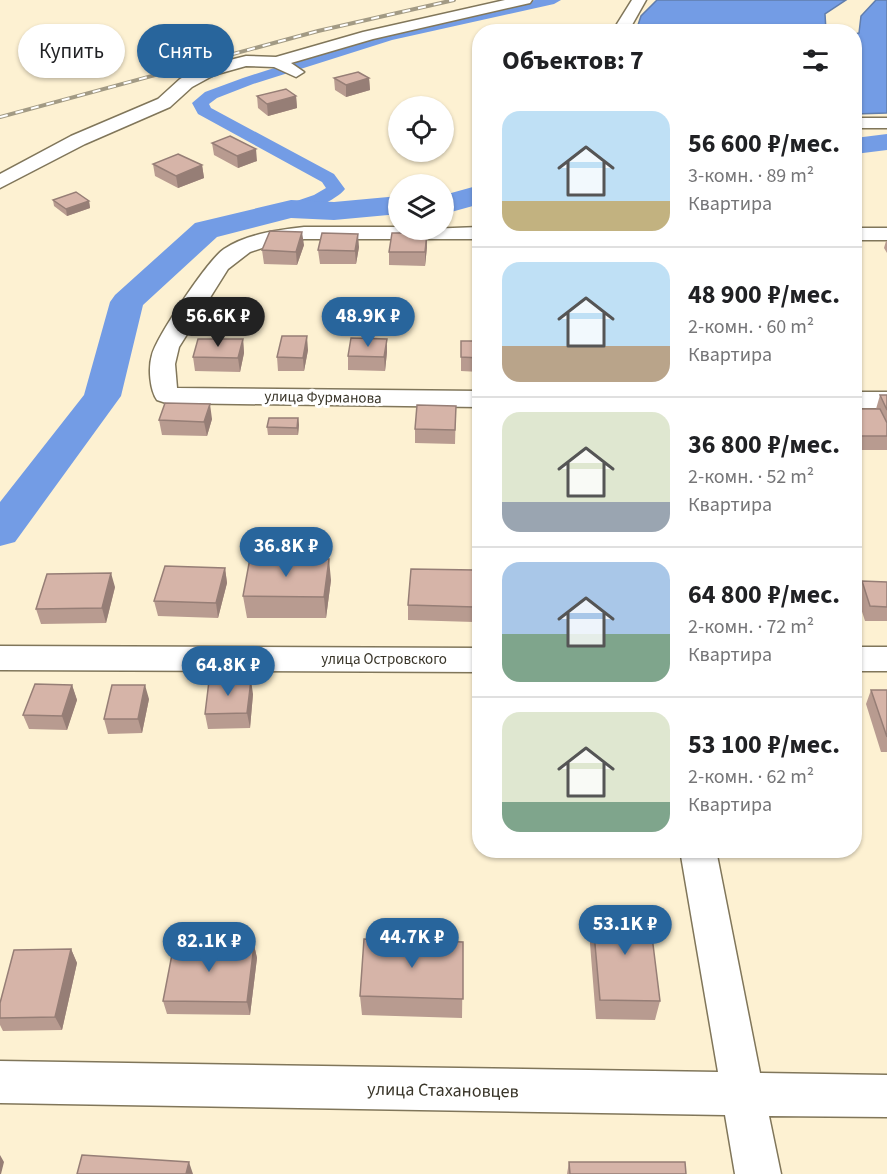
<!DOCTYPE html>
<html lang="ru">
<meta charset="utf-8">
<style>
body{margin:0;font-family:"Source Sans 3",sans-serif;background:#f6f6f6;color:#202124;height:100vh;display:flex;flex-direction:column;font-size:22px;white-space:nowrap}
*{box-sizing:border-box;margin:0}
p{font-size:20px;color:#757577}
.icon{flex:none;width:33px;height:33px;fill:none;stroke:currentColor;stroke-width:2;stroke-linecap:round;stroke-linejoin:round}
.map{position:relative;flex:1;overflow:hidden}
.side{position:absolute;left:472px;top:24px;width:390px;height:834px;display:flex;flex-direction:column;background:#fff;border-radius:24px;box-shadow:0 2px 4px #0004}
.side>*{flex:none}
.top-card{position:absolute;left:18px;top:24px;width:364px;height:54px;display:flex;gap:12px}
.controls{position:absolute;left:388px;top:96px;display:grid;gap:12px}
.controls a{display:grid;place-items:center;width:66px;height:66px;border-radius:50%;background:#fff;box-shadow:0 2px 4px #0004;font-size:30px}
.price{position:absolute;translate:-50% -51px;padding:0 14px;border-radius:21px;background:#28659c;color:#fff;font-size:20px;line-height:39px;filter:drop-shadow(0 2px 3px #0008)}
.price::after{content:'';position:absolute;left:50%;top:36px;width:18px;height:14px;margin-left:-9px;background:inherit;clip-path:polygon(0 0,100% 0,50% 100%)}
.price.active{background:#222;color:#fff}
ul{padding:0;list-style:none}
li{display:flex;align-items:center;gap:18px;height:150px;padding:0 30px}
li+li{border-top:2px solid #e0e0e0}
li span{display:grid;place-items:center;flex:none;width:168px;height:120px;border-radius:18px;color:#555}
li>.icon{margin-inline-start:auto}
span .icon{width:72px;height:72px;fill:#fffc;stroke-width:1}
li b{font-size:26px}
h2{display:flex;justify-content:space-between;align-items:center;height:72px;padding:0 30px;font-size:26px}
.tag{padding:0 21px;border-radius:27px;background:#fff;box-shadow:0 2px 4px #0004;font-size:21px;line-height:54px}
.tag.active{background:#28659c;color:#fff}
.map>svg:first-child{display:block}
.water{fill:#739ce5;stroke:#617dac;stroke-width:1.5}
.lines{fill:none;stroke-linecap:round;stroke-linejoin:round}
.canal{fill:#739ce5;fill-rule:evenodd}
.river{fill:#739ce5;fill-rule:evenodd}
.street-casing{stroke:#80765a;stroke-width:3}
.street{fill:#fff;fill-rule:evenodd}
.rail-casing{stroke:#a29a84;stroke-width:4}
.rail{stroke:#fff;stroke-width:2;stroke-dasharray:8;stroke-linecap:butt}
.wall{fill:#b89b90}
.shaded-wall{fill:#967e76}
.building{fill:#d6b4a8;stroke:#967e76;stroke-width:1.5}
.labels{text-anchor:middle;stroke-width:6;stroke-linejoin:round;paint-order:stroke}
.street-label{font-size:15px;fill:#383428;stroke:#fff}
.near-street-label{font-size:18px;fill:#383428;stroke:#fff}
</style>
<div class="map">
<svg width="887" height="1174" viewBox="0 0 887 1174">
<rect width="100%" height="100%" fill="#fdf1d2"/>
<path class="water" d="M 657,0 L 846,0 L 825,14 L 826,31 L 636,31 L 641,16 Z
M 876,0 L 887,0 L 887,113 L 855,114 L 855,34 L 859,33 L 861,16 Z"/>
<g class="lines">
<path class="canal" d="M 535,0 L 561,0 L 554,4 L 392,40 L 253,84 L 217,98 L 209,104 L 211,108 L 334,174 L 345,189 C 336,201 299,217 285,213 L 282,209 L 285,205 L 314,195 L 326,188 L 322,182 L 198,114 L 192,103 L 205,92 L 243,78 L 383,33 Z"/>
<path class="river" d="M 887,134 L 887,150 L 855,154 L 855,138 Z
M 480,185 L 480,204 L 444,214 L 444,195 Z
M 399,196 L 399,214 L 334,220 L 291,218 L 217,237 L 143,305 L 121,396 L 15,542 L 0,546 L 0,502 L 84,395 L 110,302 L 115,295 L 195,223 L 291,200 L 334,202 Z"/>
<g class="street-casing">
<path id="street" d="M 505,0 L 532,0 L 530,3 L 373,39 L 291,63 L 304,72 L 296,77 L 274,67 L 246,66 L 214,75 L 192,87 L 170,107 L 85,144 L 0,188 L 0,174 L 71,136 L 158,99 L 180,79 L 202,67 L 246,56 L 276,57 L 363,32 Z
M 632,0 L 646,0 L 628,32 L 612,32 Z
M 855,118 L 887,118 L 887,128 L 855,128 Z
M 304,227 L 399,227 L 399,230 L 480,227 L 480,239 L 304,239 L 274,244 L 250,252 L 228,269 L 179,347 L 175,364 L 177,388 L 480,391 L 480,407 L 166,403 L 157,400 C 150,390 148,368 152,355 C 157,336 208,260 224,249 C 246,234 278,230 304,227 Z
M 855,228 L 887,228 L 887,240 L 855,240 Z
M 855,392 L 887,392 L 887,408 L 855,408 Z
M 0,646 L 480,648 L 480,672 L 0,670 Z
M 855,647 L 887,647 L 887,671 L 855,671 Z
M 680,850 L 716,850 L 760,1073 L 887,1075 L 887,1117 L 769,1116 L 781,1174 L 735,1174 L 725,1115 L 0,1103 L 0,1061 L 718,1072 Z"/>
</g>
<use href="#street" class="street"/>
<g class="rail-casing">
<path id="rail" d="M 0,117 L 318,31 L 454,0"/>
</g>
<use href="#rail" class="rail"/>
</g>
<path class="wall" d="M 334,78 L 369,78 L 370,90 L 346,97 L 335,90 Z
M 257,96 L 296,96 L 297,108 L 268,116 L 258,108 Z
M 212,143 L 257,161 L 238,168 L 214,155 Z
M 153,164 L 202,165 L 204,178 L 178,188 L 155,176 Z
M 53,200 L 89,201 L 90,208 L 67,216 L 54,206 Z
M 427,233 L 427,247 L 425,266 L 389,265 L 389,252 Z
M 886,241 L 887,241 L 887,253 L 884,248 Z
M 304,245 L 297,265 L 264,264 L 262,250 Z
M 359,247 L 356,264 L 320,264 L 318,250 Z
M 243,339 L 244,353 L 240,372 L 195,371 L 193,357 Z
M 461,341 L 480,341 L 480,372 L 461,371 Z
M 308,350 L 304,371 L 278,371 L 277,357 Z
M 387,352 L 385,371 L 348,370 L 348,356 Z
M 880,395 L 887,395 L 887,450 L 855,450 L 855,409 L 876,409 Z
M 456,406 L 455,444 L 415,443 L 415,429 Z
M 298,418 L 299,425 L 298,435 L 268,435 L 267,427 Z
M 212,419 L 207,436 L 162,435 L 159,420 Z
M 225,568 L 227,583 L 218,618 L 158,616 L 154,601 Z
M 475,570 L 474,622 L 408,620 L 408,605 Z
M 331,580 L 326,618 L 247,618 L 243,596 Z
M 862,581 L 887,582 L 887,621 L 865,621 L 857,596 Z
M 115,587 L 106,623 L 41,624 L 36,609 Z
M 72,685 L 77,700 L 67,730 L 29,729 L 23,715 Z
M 871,690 L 887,690 L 887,752 L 881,752 L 866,704 Z
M 253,694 L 250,728 L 208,729 L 205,714 Z
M 149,699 L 142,733 L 108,734 L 104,719 Z
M 592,911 L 660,1001 L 655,1020 L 596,1019 L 589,931 Z
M 463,942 L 462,1018 L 362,1015 L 360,996 Z
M 254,945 L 257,958 L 250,1015 L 167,1014 L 163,1001 Z
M 71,949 L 77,963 L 62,1030 L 3,1031 L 0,1025 L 0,1003 Z
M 569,1162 L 686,1174 L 567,1174 Z"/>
<path class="shaded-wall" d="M 369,78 L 370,90 L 346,97 L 346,85 Z
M 296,96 L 297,108 L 268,116 L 267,104 Z
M 256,149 L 257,161 L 238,168 L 237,156 Z
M 202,165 L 204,178 L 178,188 L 176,176 Z
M 89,201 L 90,208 L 67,216 L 66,209 Z
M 302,232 L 304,245 L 297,265 L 296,252 Z
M 427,233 L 427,247 L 425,266 L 425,252 Z
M 358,234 L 359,247 L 356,264 L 355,251 Z
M 307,336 L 308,350 L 304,371 L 303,358 Z
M 243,339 L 244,353 L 240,372 L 238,358 Z
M 387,339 L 387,352 L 385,371 L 384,357 Z
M 210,404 L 212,419 L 207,436 L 204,422 Z
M 298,418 L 299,425 L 298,435 L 297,428 Z
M 329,559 L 331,580 L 326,618 L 324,597 Z
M 225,568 L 227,583 L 218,618 L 216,603 Z
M 111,573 L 115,587 L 106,623 L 102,608 Z
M 251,680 L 253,694 L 250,728 L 247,713 Z
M 72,685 L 77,700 L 67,730 L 62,716 Z
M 145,685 L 149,699 L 142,733 L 138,719 Z
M 254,945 L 257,958 L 250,1015 L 247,1002 Z
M 71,949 L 77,963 L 62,1030 L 55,1017 Z
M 0,1155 L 4,1162 L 1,1174 L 0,1174 Z
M 189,1162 L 193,1174 L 186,1174 Z"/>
<path class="building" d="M 358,72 L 369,78 L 346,85 L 334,78 Z
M 286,89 L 296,96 L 267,104 L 257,96 Z
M 230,136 L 256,149 L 237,156 L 212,143 Z
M 178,154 L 202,165 L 176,176 L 153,164 Z
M 76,192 L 89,201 L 66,209 L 53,200 Z
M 270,231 L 302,232 L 296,252 L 262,250 Z
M 322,233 L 358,234 L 355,251 L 318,250 Z
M 392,233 L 427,233 L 425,252 L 389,252 Z
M 282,336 L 307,336 L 303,358 L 277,357 Z
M 351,338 L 387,339 L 384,357 L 348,356 Z
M 198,339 L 243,339 L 238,358 L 193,357 Z
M 461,341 L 480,341 L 480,358 L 461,357 Z
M 880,395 L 887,395 L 887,410 Z
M 165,403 L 210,404 L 204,422 L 159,420 Z
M 417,405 L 456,406 L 455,430 L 415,429 Z
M 855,409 L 880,409 L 887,423 L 887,436 L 859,436 L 855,426 Z
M 269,418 L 298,418 L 297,428 L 267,427 Z
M 250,558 L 329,559 L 324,597 L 243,596 Z
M 165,566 L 225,568 L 216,603 L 154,601 Z
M 411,569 L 475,570 L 475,607 L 408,605 Z
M 111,573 L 102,608 L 36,609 L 47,574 Z
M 862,581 L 887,582 L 887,607 L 870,606 Z
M 251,680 L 247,713 L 205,714 L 209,681 Z
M 35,684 L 72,685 L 62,716 L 23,715 Z
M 112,685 L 145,685 L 138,719 L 104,719 Z
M 871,690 L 887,690 L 887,737 Z
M 592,911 L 649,912 L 660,1001 L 600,1000 Z
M 364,939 L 463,942 L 463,999 L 360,996 Z
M 174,944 L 254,945 L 247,1002 L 163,1001 Z
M 71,949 L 55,1017 L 0,1018 L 0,1003 L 14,950 Z
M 82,1155 L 189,1162 L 186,1174 L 77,1174 Z
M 569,1162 L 685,1162 L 686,1174 L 570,1174 Z"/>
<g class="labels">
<g class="street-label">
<text transform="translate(323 397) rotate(1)" y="5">улица Фурманова</text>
<text x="384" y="664">улица Островского</text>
</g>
<g class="near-street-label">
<text transform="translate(443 1090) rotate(1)" y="6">улица Стахановцев</text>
</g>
</g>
</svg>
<div class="controls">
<a><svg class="icon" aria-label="locate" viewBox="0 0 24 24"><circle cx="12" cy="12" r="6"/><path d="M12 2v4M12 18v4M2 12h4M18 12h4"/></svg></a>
<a><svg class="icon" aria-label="layers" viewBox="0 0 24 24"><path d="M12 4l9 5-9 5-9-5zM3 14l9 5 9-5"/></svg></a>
</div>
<b class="price active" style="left:218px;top:348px">56.6K ₽</b>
<b class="price" style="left:368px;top:348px">48.9K ₽</b>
<b class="price" style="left:286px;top:578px">36.8K ₽</b>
<b class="price" style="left:228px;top:697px">64.8K ₽</b>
<b class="price" style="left:625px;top:956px">53.1K ₽</b>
<b class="price" style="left:412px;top:969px">44.7K ₽</b>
<b class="price" style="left:209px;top:973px">82.1K ₽</b>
<div class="top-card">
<a class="tag">Купить</a>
<a class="tag active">Снять</a>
</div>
<section class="side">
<h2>Объектов: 7<svg class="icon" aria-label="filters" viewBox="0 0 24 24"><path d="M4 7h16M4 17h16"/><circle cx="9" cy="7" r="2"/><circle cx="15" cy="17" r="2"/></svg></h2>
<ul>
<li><span style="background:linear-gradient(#bfe0f5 75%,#c2b280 0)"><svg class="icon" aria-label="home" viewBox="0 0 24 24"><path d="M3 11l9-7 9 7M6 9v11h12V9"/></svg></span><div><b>56 600 ₽/мес.</b><p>3-комн. · 89 m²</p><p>Квартира</p></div></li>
<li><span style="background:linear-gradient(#bfe0f5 70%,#b9a48a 0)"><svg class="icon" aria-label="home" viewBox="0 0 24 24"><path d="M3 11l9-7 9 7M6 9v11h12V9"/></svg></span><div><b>48 900 ₽/мес.</b><p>2-комн. · 60 m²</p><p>Квартира</p></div></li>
<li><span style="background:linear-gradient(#dfe7d0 75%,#9aa5b1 0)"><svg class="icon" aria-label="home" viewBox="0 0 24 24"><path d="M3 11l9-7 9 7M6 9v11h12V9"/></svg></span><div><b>36 800 ₽/мес.</b><p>2-комн. · 52 m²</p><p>Квартира</p></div></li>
<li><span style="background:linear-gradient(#a9c7e8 60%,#7fa58c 0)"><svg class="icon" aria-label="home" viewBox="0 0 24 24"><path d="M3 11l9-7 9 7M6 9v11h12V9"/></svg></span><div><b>64 800 ₽/мес.</b><p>2-комн. · 72 m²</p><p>Квартира</p></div></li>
<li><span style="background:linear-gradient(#dfe7d0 75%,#7fa58c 0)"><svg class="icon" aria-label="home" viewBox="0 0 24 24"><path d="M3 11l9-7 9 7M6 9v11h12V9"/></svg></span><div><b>53 100 ₽/мес.</b><p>2-комн. · 62 m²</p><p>Квартира</p></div></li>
</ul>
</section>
</div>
